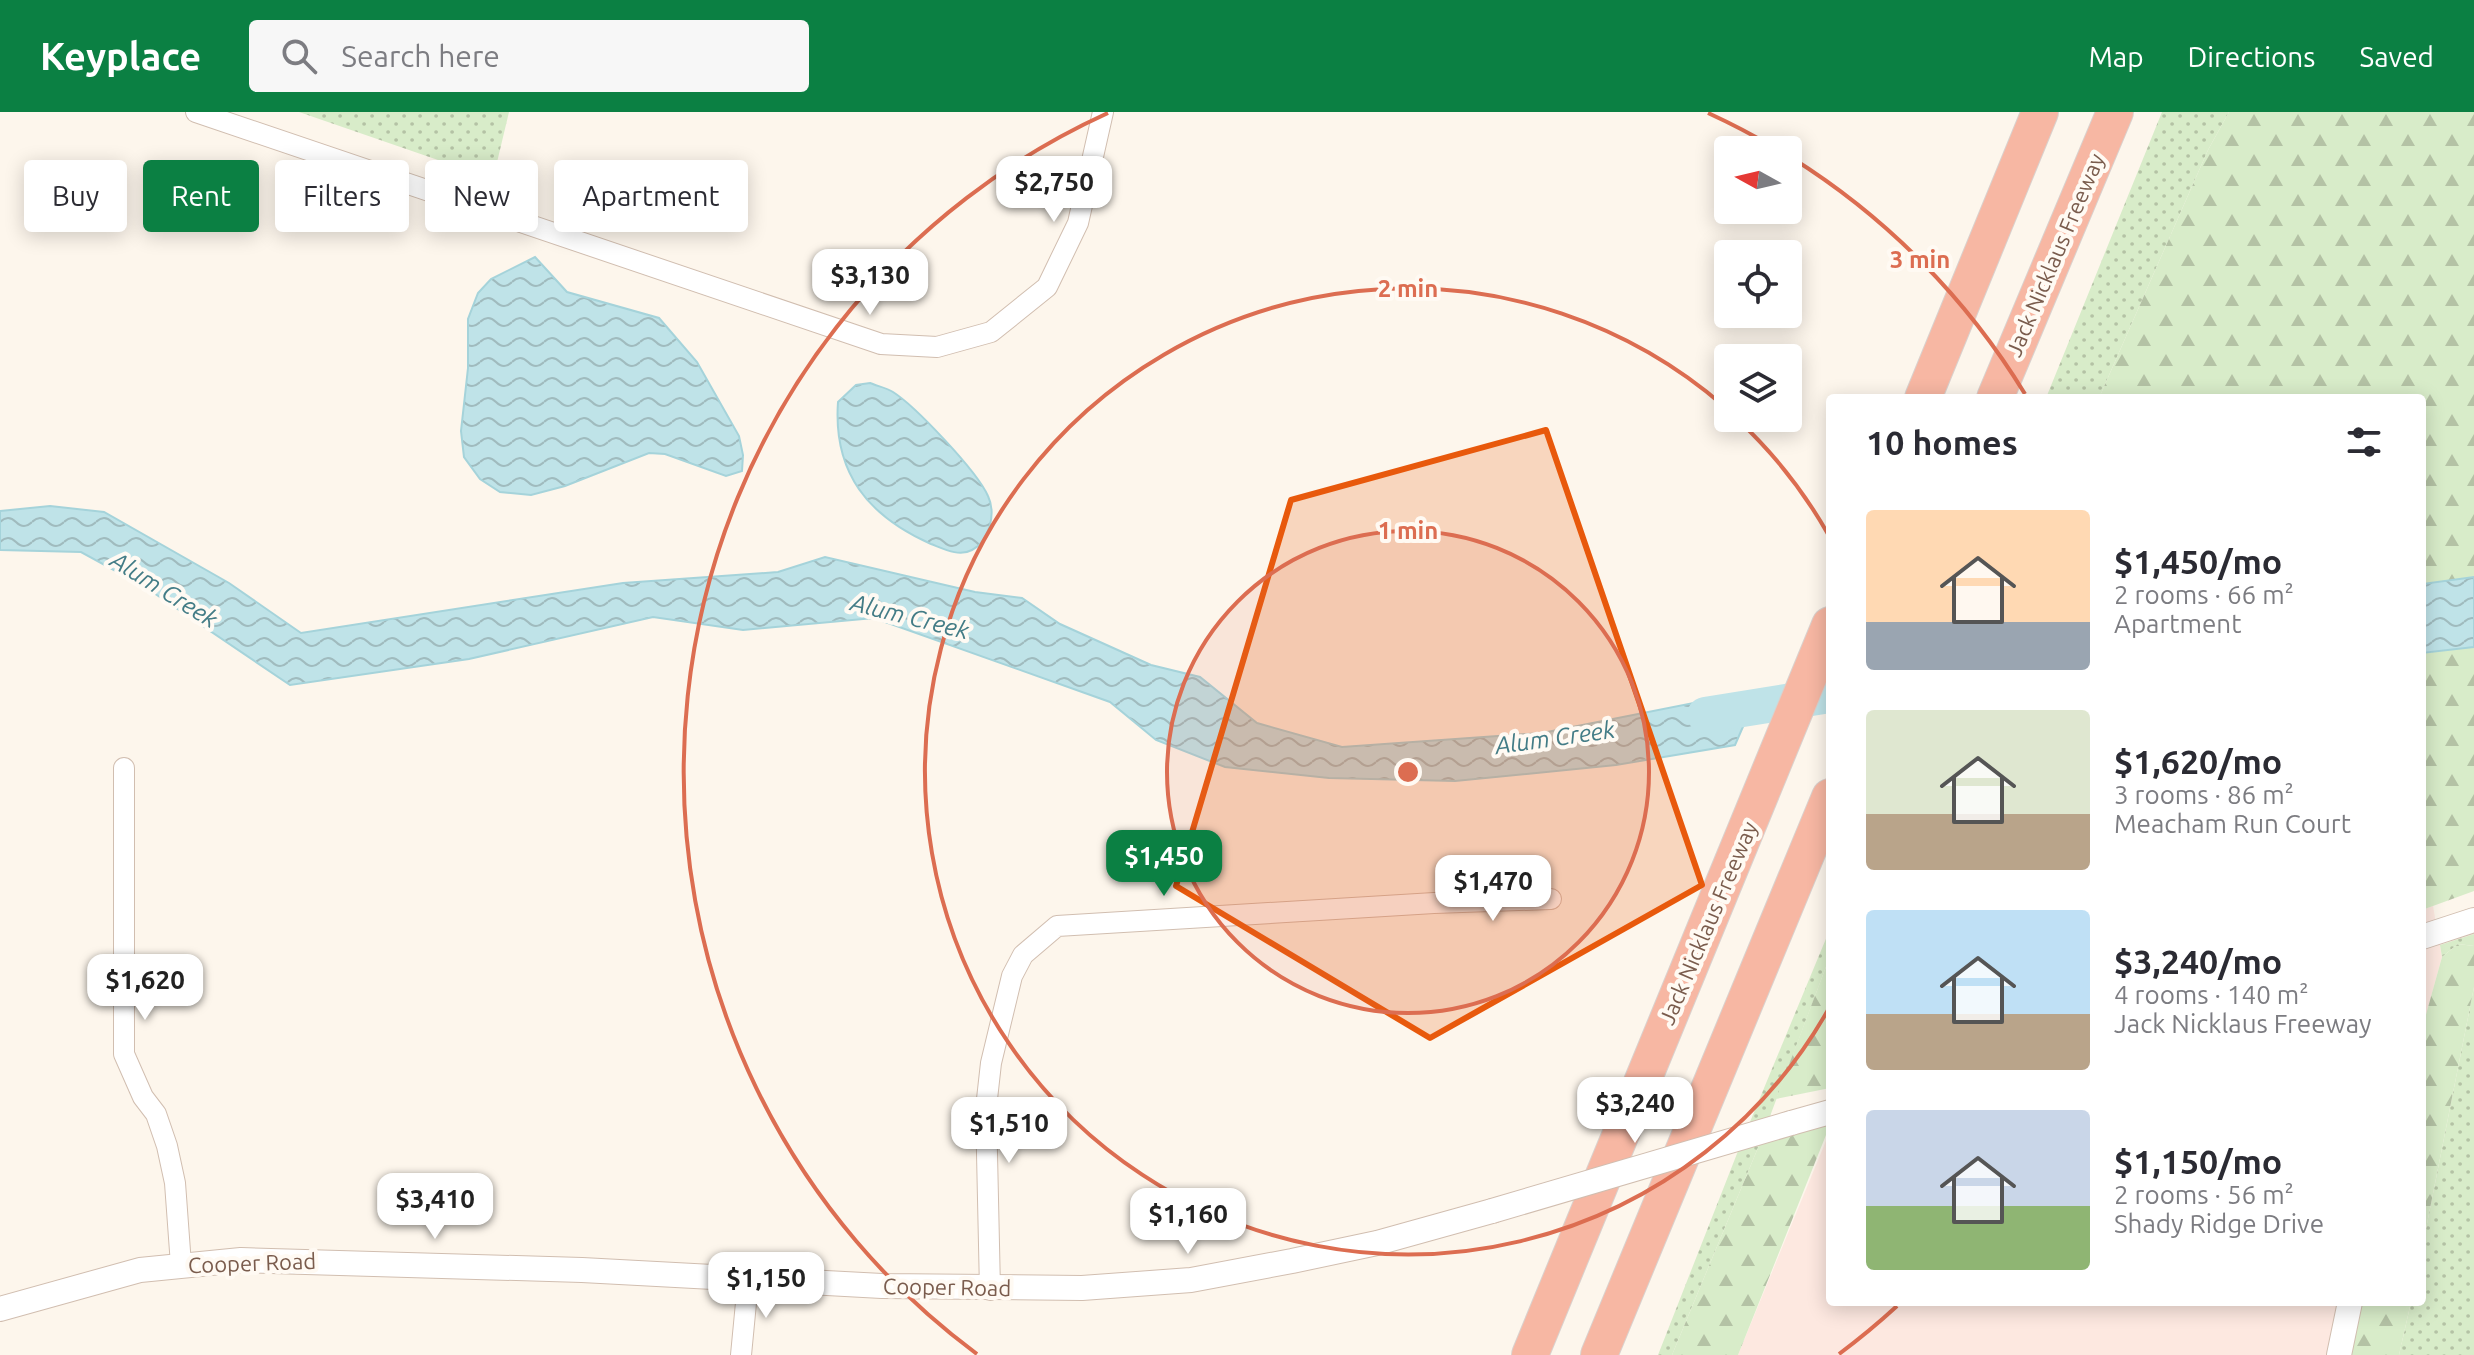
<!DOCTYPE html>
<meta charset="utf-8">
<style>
body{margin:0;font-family:Ubuntu,sans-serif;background:#f7f7f7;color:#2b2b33;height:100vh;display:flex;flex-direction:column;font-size:30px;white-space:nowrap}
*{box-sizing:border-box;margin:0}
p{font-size:26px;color:#7c7c81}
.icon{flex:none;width:44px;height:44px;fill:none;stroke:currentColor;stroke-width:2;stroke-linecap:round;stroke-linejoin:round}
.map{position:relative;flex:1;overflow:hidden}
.side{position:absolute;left:1826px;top:282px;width:600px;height:912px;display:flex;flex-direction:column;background:#fff;border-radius:8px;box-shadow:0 4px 20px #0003}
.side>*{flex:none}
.banner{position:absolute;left:24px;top:48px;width:760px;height:72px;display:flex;gap:16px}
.needle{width:52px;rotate:278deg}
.controls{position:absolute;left:1714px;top:24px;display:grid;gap:16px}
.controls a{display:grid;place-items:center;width:88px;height:88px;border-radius:8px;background:#fff;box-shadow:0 4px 20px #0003;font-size:40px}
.price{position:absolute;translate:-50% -68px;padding:0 18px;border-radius:16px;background:#fff;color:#222;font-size:26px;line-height:52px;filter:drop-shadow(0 2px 4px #0008)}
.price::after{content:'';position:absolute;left:50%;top:48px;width:24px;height:18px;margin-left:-12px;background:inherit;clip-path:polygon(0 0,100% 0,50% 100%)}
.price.selected{background:#0b8043;color:#fff}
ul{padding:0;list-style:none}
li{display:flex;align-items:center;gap:24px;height:200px;padding:0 40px}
li span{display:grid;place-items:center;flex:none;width:224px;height:160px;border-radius:8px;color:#555}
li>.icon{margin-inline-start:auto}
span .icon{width:96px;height:96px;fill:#fffc;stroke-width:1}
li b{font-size:34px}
h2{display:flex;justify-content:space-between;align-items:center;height:96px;padding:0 40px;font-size:34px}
.pill{padding:0 28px;border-radius:8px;background:#fff;box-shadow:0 4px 20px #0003;font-size:28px;line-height:72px}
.pill.selected{background:#0b8043;color:#fff}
header{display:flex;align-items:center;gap:48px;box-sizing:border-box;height:112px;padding:0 40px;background:#0b8043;color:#fff}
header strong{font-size:38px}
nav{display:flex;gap:44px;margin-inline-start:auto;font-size:28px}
.search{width:560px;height:72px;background:#f7f7f7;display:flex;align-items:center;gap:20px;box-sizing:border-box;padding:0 28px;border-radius:8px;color:#7c7c81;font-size:30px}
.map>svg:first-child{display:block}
.commercial{fill:#fde8e0}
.grass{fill:url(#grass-dots)}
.forest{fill:url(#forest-firs)}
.water{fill:url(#water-waves);stroke:#a5d3da;stroke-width:2}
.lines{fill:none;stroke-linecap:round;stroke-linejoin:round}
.river{stroke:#bfe3e8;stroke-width:36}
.minor-casing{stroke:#d1beb0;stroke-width:22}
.tertiary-casing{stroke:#d1beb0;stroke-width:26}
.motorway-casing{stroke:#dad1cd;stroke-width:38}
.minor{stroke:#fff;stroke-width:20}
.tertiary{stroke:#fff;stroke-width:24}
.motorway{stroke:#f7b7a3;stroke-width:36}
.tertiary-bridge-casing{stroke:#d1beb0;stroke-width:26;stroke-linecap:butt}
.tertiary-bridge{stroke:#fff;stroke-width:24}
.marked{fill:#e8590c;fill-opacity:0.2;stroke:#e8590c;stroke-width:6;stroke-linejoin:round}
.ring{fill:none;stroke:#dc6d51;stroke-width:4}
.labels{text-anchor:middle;stroke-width:8;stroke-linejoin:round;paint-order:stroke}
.street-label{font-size:22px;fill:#7a5c4d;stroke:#fffaf3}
.water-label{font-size:24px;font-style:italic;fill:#437c86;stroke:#fffaf3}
.centre{fill:#dc6d51;stroke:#fffaf3;stroke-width:4}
.ring-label{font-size:24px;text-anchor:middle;font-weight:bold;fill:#dc6d51;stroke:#fffaf3;stroke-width:8;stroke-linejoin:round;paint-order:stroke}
</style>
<header>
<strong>Keyplace</strong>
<div class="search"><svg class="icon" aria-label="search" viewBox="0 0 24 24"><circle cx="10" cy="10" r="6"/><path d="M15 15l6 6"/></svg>Search here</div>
<nav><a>Map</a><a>Directions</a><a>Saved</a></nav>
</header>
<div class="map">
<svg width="2474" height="1243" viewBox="0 0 2474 1243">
<defs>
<pattern id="grass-dots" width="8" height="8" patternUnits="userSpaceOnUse" patternTransform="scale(2)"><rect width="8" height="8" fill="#d8ecc9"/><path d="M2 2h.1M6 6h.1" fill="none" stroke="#b4c2a5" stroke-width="1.8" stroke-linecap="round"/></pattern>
<pattern id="forest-firs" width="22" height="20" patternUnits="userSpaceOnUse" patternTransform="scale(2)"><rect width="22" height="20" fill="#d8ecc9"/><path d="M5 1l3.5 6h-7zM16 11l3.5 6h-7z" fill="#b4c2a5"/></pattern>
<pattern id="water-waves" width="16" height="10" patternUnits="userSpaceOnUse" patternTransform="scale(2)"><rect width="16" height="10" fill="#bfe3e8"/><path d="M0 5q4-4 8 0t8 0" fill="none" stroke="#a0bbbe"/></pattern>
</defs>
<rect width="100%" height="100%" fill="#fdf6ec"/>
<path class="commercial" d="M 2433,794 L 2442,845 L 2422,917 L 2422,798 Z
M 1830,1019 L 1830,1190 L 2360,1190 L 2350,1243 L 1738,1243 Z"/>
<path class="grass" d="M 299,0 L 509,0 L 493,67 Z
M 2162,0 L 2229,0 L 2208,38 L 2099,286 L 2046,286 Z
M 1830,817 L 1830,844 L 1760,1031 L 1672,1243 L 1658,1243 L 1740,1034 Z
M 2474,822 L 2474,834 L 2458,832 L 2442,845 L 2440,833 Z
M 2474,875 L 2474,1243 L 2399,1243 L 2411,1190 L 2422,1190 L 2422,1137 Z"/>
<path class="forest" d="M 2229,0 L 2474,0 L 2474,465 L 2422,472 L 2422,286 L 2099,286 L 2208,38 Z
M 2474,535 L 2474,779 L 2422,798 L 2422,541 Z
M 2458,832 L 2474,834 L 2474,875 L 2422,1137 L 2422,917 L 2442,845 Z
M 1830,844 L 1830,976 L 1776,987 Z
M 1830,1013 L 1738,1243 L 1672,1243 L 1760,1031 Z
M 2360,1190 L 2411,1190 L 2399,1243 L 2350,1243 Z"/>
<path class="water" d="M 535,145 L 567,180 L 659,206 L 697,250 L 739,324 L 743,343 L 742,359 L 726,364 L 665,342 L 649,341 L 565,374 L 531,383 L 500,380 L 480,367 L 464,345 L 461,319 L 468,256 L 468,207 L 478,181 L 491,167 Z
M 870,271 C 877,274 887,276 893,280 C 915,294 977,359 988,384 C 996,401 990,429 972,438 C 959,445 944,437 931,432 C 868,404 833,361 838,290 L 856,273 Z
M 50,394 L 104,400 L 229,471 L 301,521 L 623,471 L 778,460 L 825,445 L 975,480 L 1022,486 L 1060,512 L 1151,553 L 1200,565 L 1257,611 L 1342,635 L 1542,621 L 1759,578 L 1735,633 L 1616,653 L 1455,669 L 1329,666 L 1225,655 L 1156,628 L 1110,590 L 874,506 L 743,518 L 653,505 L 469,547 L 290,573 L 145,475 L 81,440 L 0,438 L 0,399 Z
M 2474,465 L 2474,535 L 2422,541 L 2422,472 Z"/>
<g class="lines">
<path class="river" d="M 1705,603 L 1830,583"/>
<g class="minor-casing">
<path id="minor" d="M 196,0 L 881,232 L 937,235 L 991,220 L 1047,175 L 1078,111 L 1103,0
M 124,656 L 124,942 L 143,985 L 156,1002 L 167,1034 L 175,1071 L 181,1153
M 990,1178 L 986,996 L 991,951 L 1012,864 L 1023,843 L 1057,814 L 1434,791 L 1551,787
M 741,1243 L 748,1170"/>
</g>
<g class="tertiary-casing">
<path id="tertiary" d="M 2422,825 L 2474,808
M 1791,1011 L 1830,1000
M 0,1197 L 140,1158 L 241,1148 L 582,1158 L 882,1174 L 1082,1176 L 1191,1168 L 1292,1149 L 1377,1131 L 1492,1099
M 2339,1243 L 2350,1190"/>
</g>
<g class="motorway-casing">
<path id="motorway" d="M 1923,286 L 2040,0
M 1995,286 L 2115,0
M 1530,1243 L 1830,513
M 1599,1243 L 1830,685"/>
</g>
<use href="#minor" class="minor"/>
<use href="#tertiary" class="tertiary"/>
<use href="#motorway" class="motorway"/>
<g class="tertiary-bridge-casing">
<path id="tertiary-bridge" d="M 1492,1099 L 1791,1011"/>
</g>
<use href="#tertiary-bridge" class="tertiary-bridge"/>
</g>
<path class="marked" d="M 1546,318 L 1702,773 L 1430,926 L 1176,774 L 1291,388 Z"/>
<circle cx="1408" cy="660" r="241" fill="#dc6d51" fill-opacity=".12"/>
<g class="ring">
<circle cx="1408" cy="660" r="241"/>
<path d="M1828 898A483 483 0 1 1 1725 295M1737 307A483 483 0 0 1 1828 422"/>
<path d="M1897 1194A724 724 0 0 1 1839 1242M977 1242A724 724 0 0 1 1108 1M1708 1A724 724 0 0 1 1775 36M1792 46A724 724 0 0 1 2025 282"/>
</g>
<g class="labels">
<g class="street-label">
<text transform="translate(2055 143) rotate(-67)" y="8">Jack Nicklaus Freeway</text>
<text transform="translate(1708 811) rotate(-67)" y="8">Jack Nicklaus Freeway</text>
<text transform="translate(252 1151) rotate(-2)" y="8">Cooper Road</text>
<text transform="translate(947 1175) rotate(1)" y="8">Cooper Road</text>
</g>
<g class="water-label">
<text transform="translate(164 478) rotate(32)" y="8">Alum Creek</text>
<text transform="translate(910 505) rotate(14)" y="8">Alum Creek</text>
<text transform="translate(1555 626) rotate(-8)" y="8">Alum Creek</text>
</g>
</g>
<circle cx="1408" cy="660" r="12" class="centre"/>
<g class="ring-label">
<text x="1920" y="156">3 min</text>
<text x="1408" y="185">2 min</text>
<text x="1408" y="427">1 min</text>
</g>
</svg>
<div class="controls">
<a><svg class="needle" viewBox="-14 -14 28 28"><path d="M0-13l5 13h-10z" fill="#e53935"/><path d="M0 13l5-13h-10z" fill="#7c7c81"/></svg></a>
<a><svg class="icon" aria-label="locate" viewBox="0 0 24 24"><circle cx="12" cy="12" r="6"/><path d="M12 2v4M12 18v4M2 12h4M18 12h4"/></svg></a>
<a><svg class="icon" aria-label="layers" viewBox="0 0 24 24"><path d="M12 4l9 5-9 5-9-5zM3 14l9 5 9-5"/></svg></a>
</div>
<b class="price" style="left:1054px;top:112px">$2,750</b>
<b class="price" style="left:870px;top:205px">$3,130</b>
<b class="price selected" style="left:1164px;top:786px">$1,450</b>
<b class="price" style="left:1493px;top:811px">$1,470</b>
<b class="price" style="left:145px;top:910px">$1,620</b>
<b class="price" style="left:1635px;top:1033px">$3,240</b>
<b class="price" style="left:1009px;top:1053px">$1,510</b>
<b class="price" style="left:435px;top:1129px">$3,410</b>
<b class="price" style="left:1188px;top:1144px">$1,160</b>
<b class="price" style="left:766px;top:1208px">$1,150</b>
<div class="banner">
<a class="pill">Buy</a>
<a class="pill selected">Rent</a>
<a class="pill">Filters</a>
<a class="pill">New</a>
<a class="pill">Apartment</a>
</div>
<section class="side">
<h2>10 homes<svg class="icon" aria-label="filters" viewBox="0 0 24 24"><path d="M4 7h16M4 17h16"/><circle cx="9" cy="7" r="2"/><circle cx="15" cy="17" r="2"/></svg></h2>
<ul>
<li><span style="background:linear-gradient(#ffd9b3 70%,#9aa5b1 0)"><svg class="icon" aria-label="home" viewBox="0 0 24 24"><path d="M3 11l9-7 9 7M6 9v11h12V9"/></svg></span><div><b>$1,450/mo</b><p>2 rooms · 66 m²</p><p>Apartment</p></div></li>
<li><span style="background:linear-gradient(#dfe7d0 65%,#b9a48a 0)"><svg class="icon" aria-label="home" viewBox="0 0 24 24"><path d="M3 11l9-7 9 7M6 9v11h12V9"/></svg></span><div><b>$1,620/mo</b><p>3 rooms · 86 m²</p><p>Meacham Run Court</p></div></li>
<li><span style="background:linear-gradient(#bfe0f5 65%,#b9a48a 0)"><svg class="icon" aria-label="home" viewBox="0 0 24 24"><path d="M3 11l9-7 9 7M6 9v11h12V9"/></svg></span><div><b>$3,240/mo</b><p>4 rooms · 140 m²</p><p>Jack Nicklaus Freeway</p></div></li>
<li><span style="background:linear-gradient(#c9d6e8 60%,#8fb573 0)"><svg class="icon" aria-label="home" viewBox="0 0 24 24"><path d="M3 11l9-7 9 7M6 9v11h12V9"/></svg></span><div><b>$1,150/mo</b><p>2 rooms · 56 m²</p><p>Shady Ridge Drive</p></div></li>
</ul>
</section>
</div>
